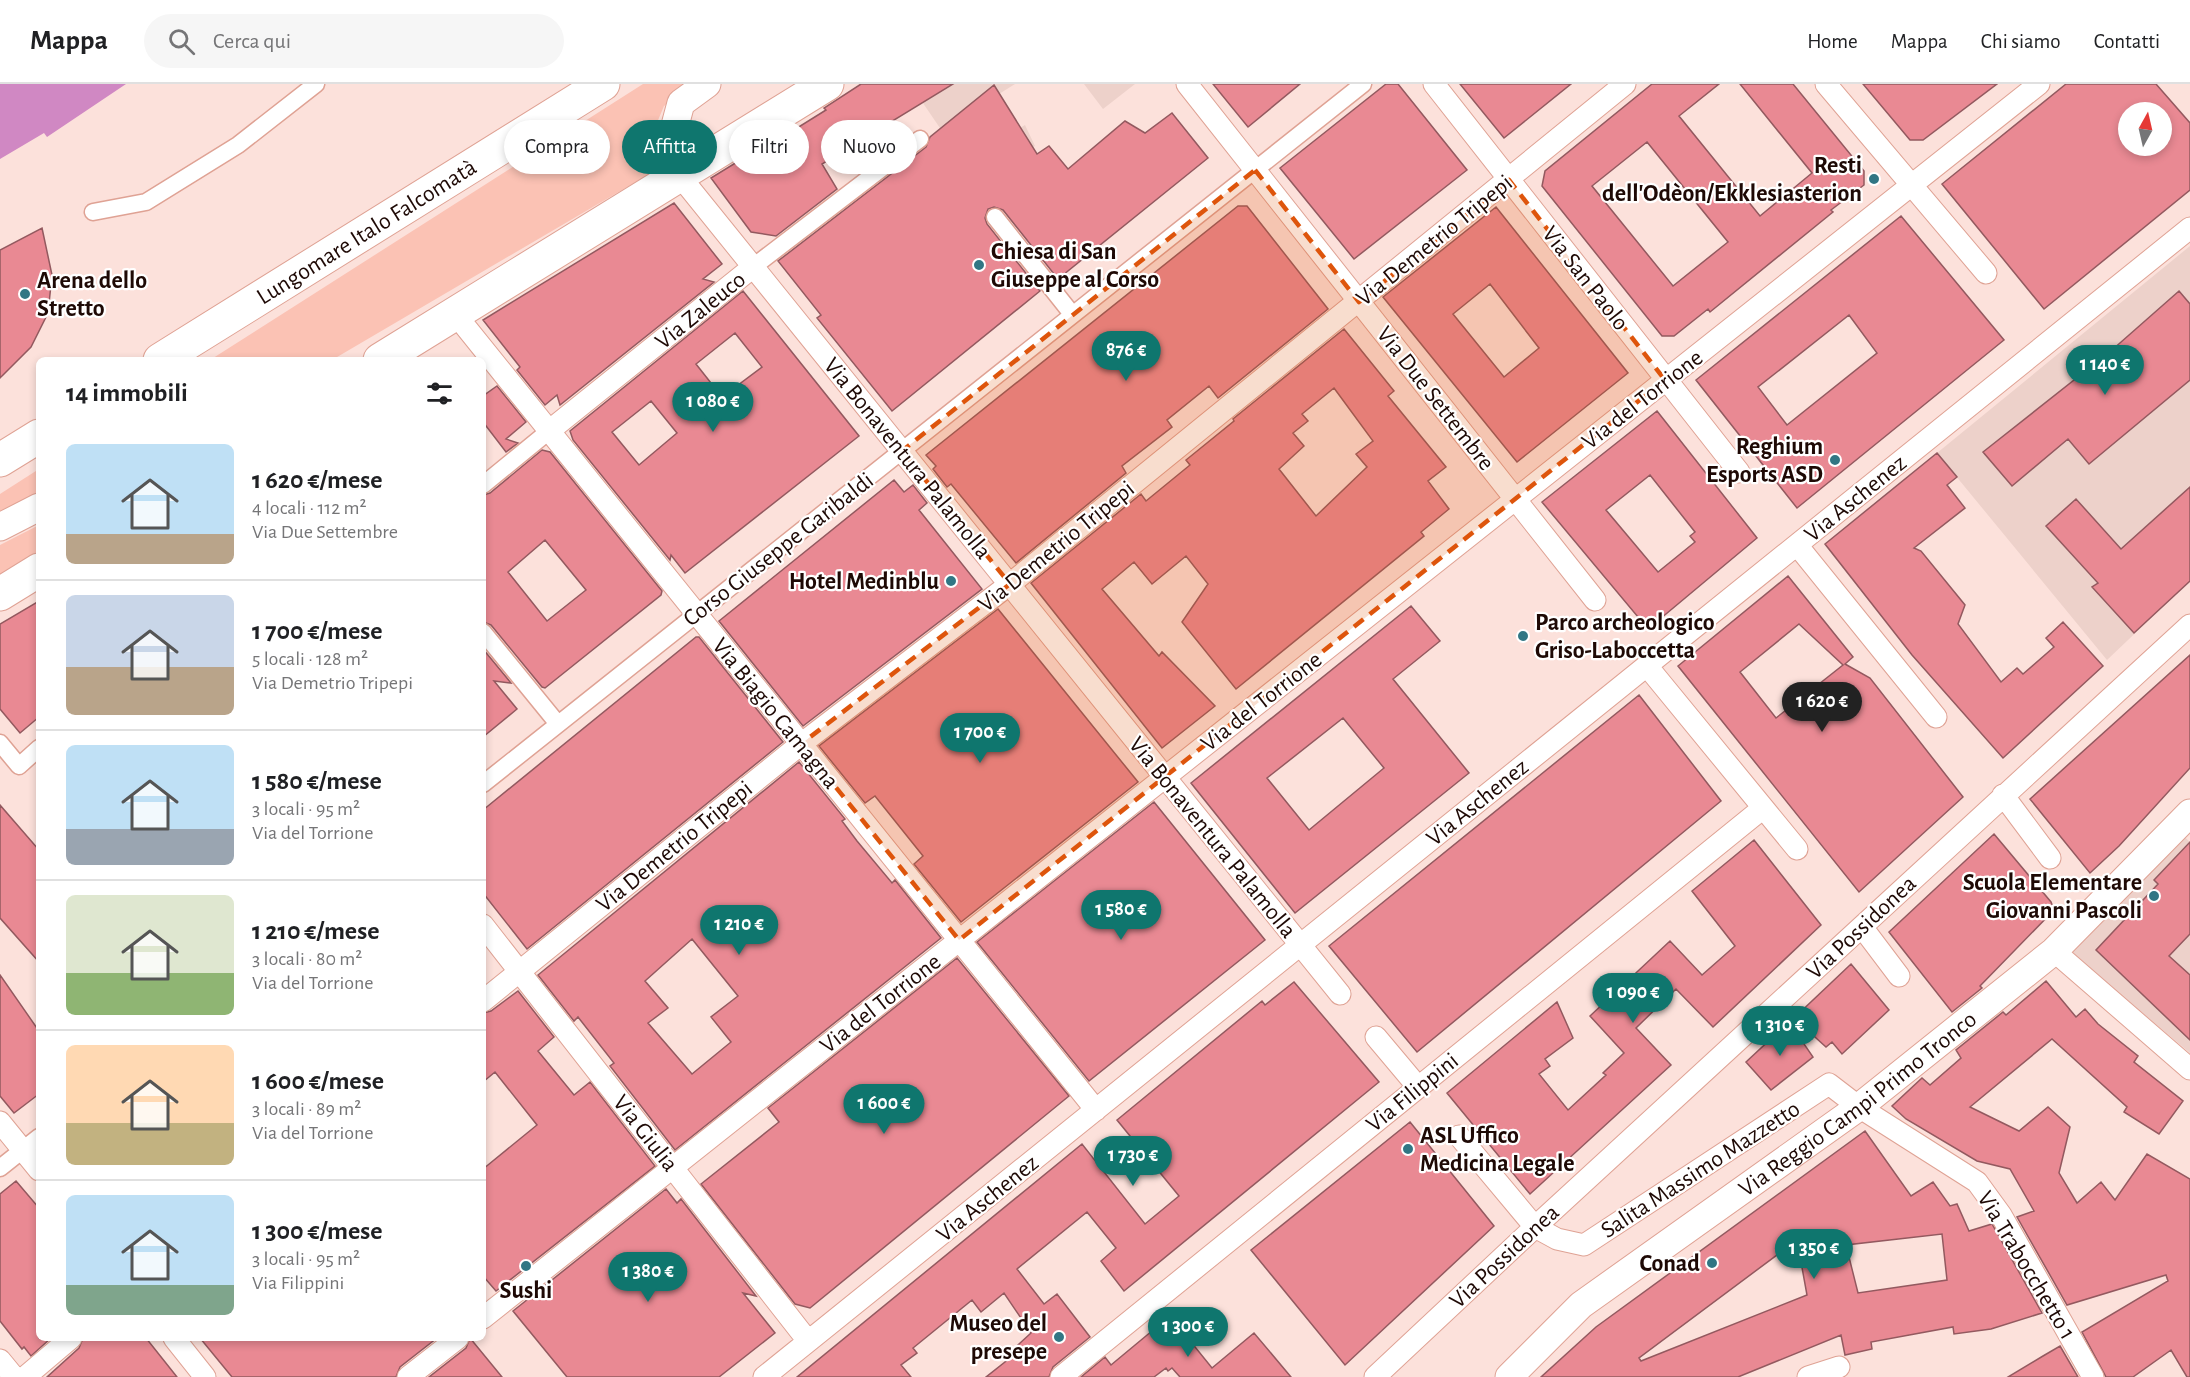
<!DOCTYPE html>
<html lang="it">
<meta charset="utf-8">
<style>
body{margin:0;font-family:"Alegreya Sans",sans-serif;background:#f6f6f6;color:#202124;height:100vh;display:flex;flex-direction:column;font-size:22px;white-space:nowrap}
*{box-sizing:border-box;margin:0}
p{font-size:20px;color:#757577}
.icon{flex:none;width:33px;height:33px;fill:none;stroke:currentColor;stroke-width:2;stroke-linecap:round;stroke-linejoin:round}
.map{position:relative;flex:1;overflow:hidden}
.panel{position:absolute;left:36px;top:273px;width:450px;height:984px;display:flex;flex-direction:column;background:#fff;border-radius:9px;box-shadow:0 3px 9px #0003}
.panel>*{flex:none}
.guide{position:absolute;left:504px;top:36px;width:570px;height:54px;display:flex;gap:12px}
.needle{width:39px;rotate:8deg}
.buttons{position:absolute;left:2118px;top:18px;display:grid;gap:12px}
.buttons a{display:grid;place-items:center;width:54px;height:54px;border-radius:50%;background:#fff;box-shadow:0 3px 9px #0003;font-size:30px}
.price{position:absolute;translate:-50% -51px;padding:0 14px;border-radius:21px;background:#0f766e;color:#fff;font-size:20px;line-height:39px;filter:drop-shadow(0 2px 3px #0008)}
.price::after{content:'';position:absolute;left:50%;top:36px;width:18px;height:14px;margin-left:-9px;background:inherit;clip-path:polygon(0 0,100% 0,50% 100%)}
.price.active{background:#222;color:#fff}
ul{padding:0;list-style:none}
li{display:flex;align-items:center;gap:18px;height:150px;padding:0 30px}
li+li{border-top:2px solid #e0e0e0}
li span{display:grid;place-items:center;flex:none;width:168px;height:120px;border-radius:9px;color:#555}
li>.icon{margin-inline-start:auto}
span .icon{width:72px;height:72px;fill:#fffc;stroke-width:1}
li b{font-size:26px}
h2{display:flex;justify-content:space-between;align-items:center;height:72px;padding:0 30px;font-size:26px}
.tag{padding:0 21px;border-radius:27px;background:#fff;box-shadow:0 3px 9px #0003;font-size:21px;line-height:54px}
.tag.active{background:#0f766e;color:#fff}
header{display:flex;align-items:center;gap:36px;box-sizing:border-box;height:84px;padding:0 30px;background:#fff;border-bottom:2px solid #e0e0e0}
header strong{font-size:28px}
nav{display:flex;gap:33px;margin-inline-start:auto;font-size:21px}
.search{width:420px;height:54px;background:#f6f6f6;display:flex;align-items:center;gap:15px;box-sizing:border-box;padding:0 21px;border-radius:33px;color:#757577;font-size:22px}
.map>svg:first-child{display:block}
.built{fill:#edd1ca}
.green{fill:#fbc2b4}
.water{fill:#d088c3}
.building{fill:#e98993;stroke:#93595f;stroke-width:1.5;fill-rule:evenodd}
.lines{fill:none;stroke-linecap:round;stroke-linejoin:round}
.pedestrian-casing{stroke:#dfa294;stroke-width:19}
.minor-casing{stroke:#dfa294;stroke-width:23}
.tertiary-casing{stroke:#dfa294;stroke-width:29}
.primary-casing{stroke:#dfa294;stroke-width:35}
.pedestrian{stroke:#fff;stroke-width:16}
.minor{stroke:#fff;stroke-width:21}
.tertiary{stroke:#fff;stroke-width:27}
.primary{stroke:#fff;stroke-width:33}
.marked{fill:#de550c;fill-opacity:0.2;stroke:#de550c;stroke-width:4.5;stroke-dasharray:12 8;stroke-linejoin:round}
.poi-dot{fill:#317684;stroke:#fff;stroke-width:2}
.labels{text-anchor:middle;stroke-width:4.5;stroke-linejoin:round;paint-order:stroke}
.poi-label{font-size:24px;font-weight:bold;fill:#1e0905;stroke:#fff;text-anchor:end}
.street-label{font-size:24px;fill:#1e0905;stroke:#fff}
</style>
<header>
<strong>Mappa</strong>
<div class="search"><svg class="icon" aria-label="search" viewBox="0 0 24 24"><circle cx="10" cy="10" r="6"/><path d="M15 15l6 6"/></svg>Cerca qui</div>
<nav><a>Home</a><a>Mappa</a><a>Chi siamo</a><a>Contatti</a></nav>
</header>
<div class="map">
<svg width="2190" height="1293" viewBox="0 0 2190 1293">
<rect width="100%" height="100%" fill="#fce1db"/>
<path class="built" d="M 910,0 L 1015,0 L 975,25 L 996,58 L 1025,41 L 1035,62 L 976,97 Z
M 1084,0 L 1135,0 L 1103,25 Z
M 2190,162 L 2190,497 L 2107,576 L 1937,369 Z
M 2179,748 L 2190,758 L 2190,969 L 2068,866 Z"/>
<path class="green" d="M 643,0 L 695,0 L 664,22 L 648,60 L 656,86 L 332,276 L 210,276 Z
M 39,385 L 39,412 L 0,432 L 0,410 Z
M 39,441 L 39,471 L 0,495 L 0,461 Z"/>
<path class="water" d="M 0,0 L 126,0 L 47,53 L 44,49 L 0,75 Z"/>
<path class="building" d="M 861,0 L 953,0 L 822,80 L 837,105 L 776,152 L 751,148 L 711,94 L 750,70 L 752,72 L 826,26 L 824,24 Z
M 1213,0 L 1300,0 L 1248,43 Z
M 1386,0 L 1398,0 L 1467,86 L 1354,175 L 1280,84 Z
M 1460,0 L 1571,0 L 1504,54 Z
M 1652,0 L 1719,0 L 1679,32 L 1760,132 L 1812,89 L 1740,0 L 1793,0 L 1864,87 L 1864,101 L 1831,126 L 1833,128 L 1710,228 L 1708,225 L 1674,252 L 1662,252 L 1542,102 L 1545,87 ZM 1647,58 L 1728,158 L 1673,202 L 1592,102 Z
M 1863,0 L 1997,0 L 1923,56 L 1910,56 Z
M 2066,0 L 2156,0 L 2190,39 L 2190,106 L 2044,225 L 1942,100 ZM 2128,28 L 2162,28 L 2162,62 L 2128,62 Z
M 994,1 L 1037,70 L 1049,62 L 1068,85 L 1125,37 L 1145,49 L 1172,29 L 1208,74 L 1058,195 L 1003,126 L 994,123 L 988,125 L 985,134 L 987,140 L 1040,207 L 892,327 L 817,234 L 821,231 L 778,177 L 926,63 L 930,53 Z
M 674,119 L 722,180 L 703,195 L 714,198 L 560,321 L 557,311 L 545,321 L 517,286 L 520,283 L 483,236 Z
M 1238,122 L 1247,122 L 1328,225 L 1218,314 L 1209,302 L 1167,336 L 1172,343 L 1122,382 L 1126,389 L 1016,479 L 951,400 L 947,403 L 933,385 L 936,382 L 926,371 Z
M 1496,123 L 1628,289 L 1517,378 L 1383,213 ZM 1490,200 L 1539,264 L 1504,293 L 1453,230 Z
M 1901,132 L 2004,256 L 1797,424 L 1696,296 ZM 1849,231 L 1877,269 L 1787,341 L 1758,303 Z
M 42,144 L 52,191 L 48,229 L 31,263 L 0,294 L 0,166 Z
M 743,207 L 859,352 L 685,489 L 671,471 L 670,476 L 573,356 L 570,347 ZM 735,249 L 762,283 L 722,313 L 696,280 ZM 651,317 L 677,349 L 639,381 L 612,348 Z
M 2179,207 L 2190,220 L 2190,296 L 2089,380 L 2068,355 L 2012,402 L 1983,368 L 2112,266 Z
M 1344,245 L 1394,307 L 1388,312 L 1446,383 L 1428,397 L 1449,425 L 1421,448 L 1424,452 L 1236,605 L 1182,538 L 1208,500 L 1186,472 L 1152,500 L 1134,478 L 1102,505 L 1159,572 L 1162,568 L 1215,622 L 1162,664 L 1031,499 L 1141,410 L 1146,417 L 1190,381 L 1186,376 L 1234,337 L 1233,335 ZM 1334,304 L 1373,357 L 1356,370 L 1367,383 L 1316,432 L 1279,385 L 1304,362 L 1293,349 L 1308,337 L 1302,330 Z
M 497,302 L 526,338 L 506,355 L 518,359 L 506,368 L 483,338 L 483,312 Z
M 1657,327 L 1757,454 L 1648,545 L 1542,418 ZM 1650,391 L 1695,448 L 1690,452 L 1695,458 L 1658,488 L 1606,426 Z
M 542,366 L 550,368 L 662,507 L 661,511 L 545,604 L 542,603 L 491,541 L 483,538 L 483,411 L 490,409 ZM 545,456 L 586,506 L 547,537 L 508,488 Z
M 1937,369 L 1957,393 L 1947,401 L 1965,424 L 1914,464 L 1921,467 L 1965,521 L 1958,540 L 2001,598 L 2017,584 L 2023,590 L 2054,563 L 2046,554 L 2063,538 L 2103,582 L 2003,674 L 1912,571 L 1825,460 Z
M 894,396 L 904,408 L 913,401 L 927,419 L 919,426 L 982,505 L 803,642 L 719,537 Z
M 2190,403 L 2190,497 L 2134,549 L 2092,503 L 2098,499 L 2046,442 L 2076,415 L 2121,465 Z
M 1788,492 L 1853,573 L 1845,580 L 1870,594 L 1963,713 L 1859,808 L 1678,582 ZM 1799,540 L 1843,581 L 1776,634 L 1740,588 Z
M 39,517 L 39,633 L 20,649 L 0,625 L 0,540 Z
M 1411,522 L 1440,557 L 1393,595 L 1469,689 L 1295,829 L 1191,699 ZM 1343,634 L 1384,684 L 1309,746 L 1267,694 Z
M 998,525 L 1138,698 L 961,838 L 914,780 L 923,772 L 875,712 L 865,719 L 819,662 Z
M 696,553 L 699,553 L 783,658 L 527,865 L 483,809 L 483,726 Z
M 483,565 L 511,599 L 494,597 L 517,625 L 483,653 Z
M 2190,571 L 2190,684 L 2119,762 L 2090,789 L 2030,715 Z
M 1639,611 L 1721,717 L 1417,968 L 1329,862 Z
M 799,678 L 845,735 L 842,737 L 857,757 L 892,799 L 895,796 L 941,854 L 675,1066 L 610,982 L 614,979 L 578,933 L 574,937 L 538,891 ZM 692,855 L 738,912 L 711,933 L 731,958 L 692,990 L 648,939 L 668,924 L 645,897 Z
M 1154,718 L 1265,856 L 1089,997 L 977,858 Z
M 0,721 L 39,766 L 39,878 L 0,834 Z
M 1994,750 L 2051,818 L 2054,826 L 1980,902 L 1982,904 L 1952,928 L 1889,848 Z
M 1754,756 L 1821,841 L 1713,943 L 1676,905 L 1636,944 L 1671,981 L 1530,1110 L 1447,1009 L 1557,918 L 1573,954 L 1545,975 L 1550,982 L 1539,990 L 1568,1026 L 1606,991 L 1603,989 L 1624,969 L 1590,932 L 1670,857 L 1702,891 L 1735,862 L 1692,807 Z
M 2190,758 L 2190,850 L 2169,872 L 2190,891 L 2190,956 L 2096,866 L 2158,800 L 2154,796 Z
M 957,874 L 1069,1012 L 810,1224 L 795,1220 L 701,1100 L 779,1038 L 768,1024 Z
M 1851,880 L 1889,926 L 1842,970 L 1832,958 L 1826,963 L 1794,934 Z
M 0,891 L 39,947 L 39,1010 L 14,1029 L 0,1012 Z
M 2046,897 L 2076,933 L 2085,925 L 2098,940 L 2138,972 L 2134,978 L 2183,1017 L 2159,1050 L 2124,1028 L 2127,1023 L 2052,955 L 1970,1023 L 2019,1047 L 2048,1023 L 2070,1043 L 2059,1089 L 2077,1119 L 2101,1098 L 2115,1116 L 2147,1070 L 2190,1095 L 2190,1293 L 2187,1293 L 2171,1266 L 2133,1293 L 2106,1293 L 2082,1248 L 2168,1197 L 2166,1191 L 2067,1221 L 2017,1133 L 2034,1127 L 2010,1085 L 1977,1077 L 1906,1035 L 1892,1022 L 1922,994 L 1930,1001 L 1961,974 L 1956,966 L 2003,928 L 2006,931 Z
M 1294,898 L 1379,998 L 1124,1207 L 1101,1177 L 1116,1164 L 1087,1128 L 1017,1185 L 1044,1220 L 1057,1210 L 1090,1253 L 1053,1283 L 1049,1293 L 986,1293 L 1010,1274 L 1007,1271 L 1031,1249 L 1004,1209 L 981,1228 L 972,1216 L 913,1264 L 917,1269 L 901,1281 L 911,1293 L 797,1293 L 1082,1060 L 1145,1140 L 1179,1112 L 1117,1036 L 1262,917 L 1265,921 Z
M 518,907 L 554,953 L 538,967 L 574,1011 L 590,998 L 655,1082 L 496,1207 L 483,1192 L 483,1085 L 537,1041 L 495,988 L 483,998 L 483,929 L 491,927 Z
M 1789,938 L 1813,973 L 1771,1006 L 1746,978 Z
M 1410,1038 L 1494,1142 L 1345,1281 L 1251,1166 Z
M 1865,1047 L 1911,1112 L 1933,1098 L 1950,1122 L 1957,1120 L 1969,1147 L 1992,1140 L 2042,1229 L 1991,1245 L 1954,1250 L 1953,1243 L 1871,1258 L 1872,1265 L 1845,1271 L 1841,1251 L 1738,1293 L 1541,1293 L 1596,1243 ZM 1942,1150 L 1947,1196 L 1858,1209 L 1846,1161 ZM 1797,1156 L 1807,1211 L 1641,1277 L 1639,1274 Z
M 16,1097 L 39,1124 L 39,1254 L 51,1254 L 31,1272 L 24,1263 L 22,1265 L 0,1237 L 0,1110 Z
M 666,1105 L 677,1119 L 681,1115 L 756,1212 L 743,1209 L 775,1249 L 719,1293 L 567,1293 L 513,1227 Z
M 1170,1232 L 1212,1284 L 1254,1249 L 1291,1293 L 1180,1293 L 1172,1284 L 1168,1287 L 1166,1284 L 1154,1293 L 1081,1293 L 1105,1273 L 1111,1281 Z
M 83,1254 L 146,1254 L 177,1293 L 47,1293 L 79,1264 Z
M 200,1254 L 437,1254 L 400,1283 L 396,1293 L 232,1293 Z
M 470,1254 L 502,1293 L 429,1293 L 466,1264 Z
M 2060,1262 L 2078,1293 L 2008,1293 L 2043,1272 Z"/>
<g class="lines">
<g class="pedestrian-casing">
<path id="pedestrian" d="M 93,128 L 146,118 L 238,61 L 316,0
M 995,133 L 1072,230
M 753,183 L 920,55
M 483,401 L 549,347
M 483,548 L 558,640
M 0,659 L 19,682 L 39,664
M 483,700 L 1363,0
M 0,1084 L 39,1053"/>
</g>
<g class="minor-casing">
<path id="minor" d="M 1187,0 L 1595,516
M 1434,0 L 1739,388
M 1826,0 L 1986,189
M 679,91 L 1340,910
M 456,231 L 1096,1026
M 549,347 L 753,183
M 1797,461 L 1936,633
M 1647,582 L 1797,765
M 2003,711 L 2050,774
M 483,841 L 808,1257
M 1862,843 L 1899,892
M 2054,867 L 2190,985
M 483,917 L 801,660 L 1010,500 L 1625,0
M 1376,953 L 1418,1003
M 0,1038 L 39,1086
M 1459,1052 L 1535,1143 L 1557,1155 L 1584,1161 L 1829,1000 L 1859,1023 L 1977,1098 L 2001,1131 L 2093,1293
M 483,1234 L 2039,0
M 174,1254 L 205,1293
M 0,1276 L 14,1293
M 25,1293 L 71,1254
M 408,1293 L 458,1254
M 764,1293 L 2190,144
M 1061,1293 L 1763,724
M 1375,1293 L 1535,1143 L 2190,541
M 1808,1293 L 1839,1283"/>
</g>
<g class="tertiary-casing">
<g id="tertiary">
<path d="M 679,91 L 673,49 L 681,19 L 707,0"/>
<path d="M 0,443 L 39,423"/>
<path id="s1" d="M 1509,1293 L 1581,1221 L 1859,1023 L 2054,867 L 2190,729"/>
</g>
</g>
<g class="primary-casing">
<g id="primary">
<path id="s2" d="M 160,276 L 603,0"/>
<path d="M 380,276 L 827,0"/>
<path d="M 0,376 L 39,352"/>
<path d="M 0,510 L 39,486"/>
</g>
</g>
<use href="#pedestrian" class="pedestrian"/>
<use href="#minor" class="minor"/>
<use href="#tertiary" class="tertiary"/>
<use href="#primary" class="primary"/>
</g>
<path class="marked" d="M 1255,86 L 1359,218 L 1509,96 L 1665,296 L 959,856 L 801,660 L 1010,500 L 902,367 Z"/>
<g class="poi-dot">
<circle cx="1874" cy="95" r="6"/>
<circle cx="979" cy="181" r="6"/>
<circle cx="25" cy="210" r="6"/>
<circle cx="1835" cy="376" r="6"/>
<circle cx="951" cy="497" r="6"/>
<circle cx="1523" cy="552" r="6"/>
<circle cx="2154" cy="812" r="6"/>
<circle cx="1408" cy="1065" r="6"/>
<circle cx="1712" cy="1179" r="6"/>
<circle cx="526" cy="1182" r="6"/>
<circle cx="1059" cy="1253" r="6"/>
</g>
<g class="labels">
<g class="poi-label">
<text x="1862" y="89">Resti<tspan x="1862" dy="28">dell'Odèon/Ekklesiasterion</tspan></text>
<text x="991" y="175" text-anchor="start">Chiesa di San<tspan x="991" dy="28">Giuseppe al Corso</tspan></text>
<text x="37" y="204" text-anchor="start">Arena dello<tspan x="37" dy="28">Stretto</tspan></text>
<text x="1823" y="370">Reghium<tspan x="1823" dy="28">Esports ASD</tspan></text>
<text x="939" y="505">Hotel Medinblu</text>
<text x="1535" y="546" text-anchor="start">Parco archeologico<tspan x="1535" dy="28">Griso-Laboccetta</tspan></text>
<text x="2142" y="806">Scuola Elementare<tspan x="2142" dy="28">Giovanni Pascoli</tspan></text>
<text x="1420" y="1059" text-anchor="start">ASL Uffico<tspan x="1420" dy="28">Medicina Legale</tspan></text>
<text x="1700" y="1187">Conad</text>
<text x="526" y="1214" text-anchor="middle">Sushi</text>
<text x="1047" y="1247">Museo del<tspan x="1047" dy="28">presepe</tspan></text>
</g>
<g class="street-label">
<text dy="8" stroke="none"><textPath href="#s2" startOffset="243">Lungomare Italo Falcomatà</textPath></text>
<text transform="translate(1434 156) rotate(-39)" y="8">Via Demetrio Tripepi</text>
<text transform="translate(1586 194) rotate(52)" y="8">Via San Paolo</text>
<text transform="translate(700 226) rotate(-39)" y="8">Via Zaleuco</text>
<text transform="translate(1436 314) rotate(52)" y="8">Via Due Settembre</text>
<text transform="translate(1642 315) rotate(-38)" y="8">Via del Torrione</text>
<text transform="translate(908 374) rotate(51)" y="8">Via Bonaventura Palamolla</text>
<text transform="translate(1855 414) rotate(-39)" y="8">Via Aschenez</text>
<text transform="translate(1056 462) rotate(-39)" y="8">Via Demetrio Tripepi</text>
<text transform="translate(778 465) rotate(-38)" y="8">Corso Giuseppe Garibaldi</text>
<text transform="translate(1261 617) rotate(-38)" y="8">Via del Torrione</text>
<text transform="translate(776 629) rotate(51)" y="8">Via Biagio Camagna</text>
<text transform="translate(1477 718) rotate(-39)" y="8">Via Aschenez</text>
<text transform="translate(1213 753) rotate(51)" y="8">Via Bonaventura Palamolla</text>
<text transform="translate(674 762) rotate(-39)" y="8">Via Demetrio Tripepi</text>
<text transform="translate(1861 843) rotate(-43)" y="8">Via Possidonea</text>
<text transform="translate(880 919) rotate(-38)" y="8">Via del Torrione</text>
<text transform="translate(1412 1008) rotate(-39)" y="8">Via Filippini</text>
<text dy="8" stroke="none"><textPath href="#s1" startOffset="444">Via Reggio Campi Primo Tronco</textPath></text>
<text transform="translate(646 1049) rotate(52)" y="8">Via Giulia</text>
<text transform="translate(1700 1085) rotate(-33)" y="8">Salita Massimo Mazzetto</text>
<text transform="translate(987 1114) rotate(-39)" y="8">Via Aschenez</text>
<text transform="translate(1504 1172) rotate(-43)" y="8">Via Possidonea</text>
<text transform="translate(2027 1181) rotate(59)" y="8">Via Trabocchetto 1</text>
</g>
</g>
</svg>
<div class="buttons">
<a><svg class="needle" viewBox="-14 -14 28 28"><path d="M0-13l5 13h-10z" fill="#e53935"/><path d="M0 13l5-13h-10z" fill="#757577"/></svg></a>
</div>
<b class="price" style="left:1126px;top:298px">876 €</b>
<b class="price" style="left:2105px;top:312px">1 140 €</b>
<b class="price" style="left:713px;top:349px">1 080 €</b>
<b class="price active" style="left:1822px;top:649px">1 620 €</b>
<b class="price" style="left:980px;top:680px">1 700 €</b>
<b class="price" style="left:1121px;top:857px">1 580 €</b>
<b class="price" style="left:739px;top:872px">1 210 €</b>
<b class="price" style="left:1633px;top:940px">1 090 €</b>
<b class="price" style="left:1780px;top:973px">1 310 €</b>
<b class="price" style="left:884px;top:1051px">1 600 €</b>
<b class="price" style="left:1133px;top:1103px">1 730 €</b>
<b class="price" style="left:1814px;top:1196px">1 350 €</b>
<b class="price" style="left:648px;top:1219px">1 380 €</b>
<b class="price" style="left:1188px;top:1274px">1 300 €</b>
<div class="guide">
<a class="tag">Compra</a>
<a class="tag active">Affitta</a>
<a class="tag">Filtri</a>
<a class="tag">Nuovo</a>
</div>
<section class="panel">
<h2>14 immobili<svg class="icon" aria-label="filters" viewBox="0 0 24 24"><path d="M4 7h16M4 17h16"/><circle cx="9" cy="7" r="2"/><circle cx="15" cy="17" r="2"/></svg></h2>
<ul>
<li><span style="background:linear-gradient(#bfe0f5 75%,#b9a48a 0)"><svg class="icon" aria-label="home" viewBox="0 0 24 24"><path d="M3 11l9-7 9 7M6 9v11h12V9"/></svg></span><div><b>1 620 €/mese</b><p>4 locali · 112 m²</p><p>Via Due Settembre</p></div></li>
<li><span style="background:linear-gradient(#c9d6e8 60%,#b9a48a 0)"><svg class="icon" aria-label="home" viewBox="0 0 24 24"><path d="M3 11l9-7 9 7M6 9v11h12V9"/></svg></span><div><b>1 700 €/mese</b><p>5 locali · 128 m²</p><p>Via Demetrio Tripepi</p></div></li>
<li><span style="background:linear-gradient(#bfe0f5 70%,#9aa5b1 0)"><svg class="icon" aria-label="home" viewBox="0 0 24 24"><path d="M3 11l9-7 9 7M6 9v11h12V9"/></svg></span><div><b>1 580 €/mese</b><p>3 locali · 95 m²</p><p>Via del Torrione</p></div></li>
<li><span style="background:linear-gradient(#dfe7d0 65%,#8fb573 0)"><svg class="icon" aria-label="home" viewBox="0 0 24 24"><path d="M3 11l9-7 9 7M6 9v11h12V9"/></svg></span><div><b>1 210 €/mese</b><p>3 locali · 80 m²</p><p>Via del Torrione</p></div></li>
<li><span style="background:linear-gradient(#ffd9b3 65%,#c2b280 0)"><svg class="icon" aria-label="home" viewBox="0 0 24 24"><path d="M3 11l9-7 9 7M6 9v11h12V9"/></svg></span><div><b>1 600 €/mese</b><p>3 locali · 89 m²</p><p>Via del Torrione</p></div></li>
<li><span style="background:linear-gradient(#bfe0f5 75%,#7fa58c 0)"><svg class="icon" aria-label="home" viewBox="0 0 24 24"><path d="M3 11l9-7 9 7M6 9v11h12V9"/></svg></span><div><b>1 300 €/mese</b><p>3 locali · 95 m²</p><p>Via Filippini</p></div></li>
</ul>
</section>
</div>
